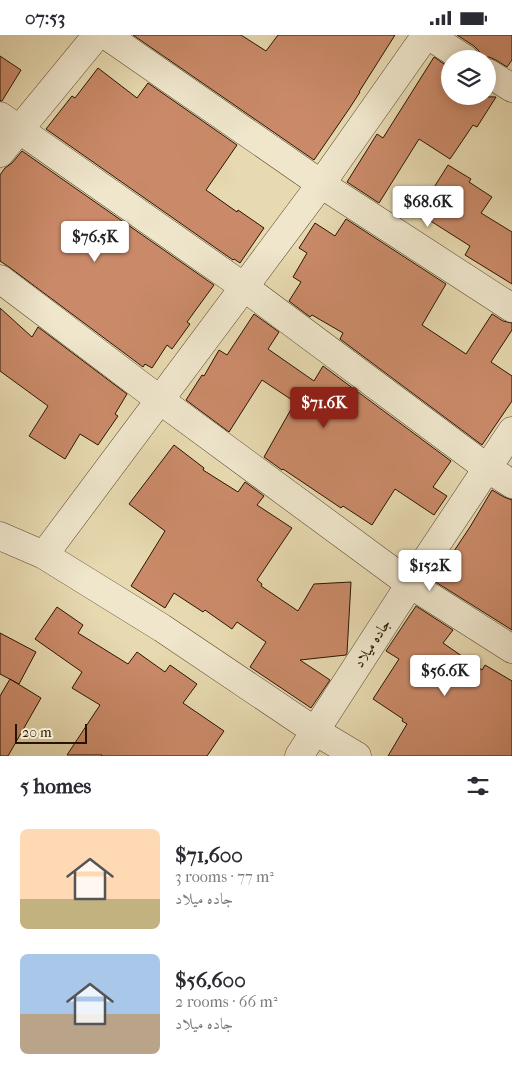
<!DOCTYPE html>
<meta charset="utf-8">
<style>
body{margin:0;font-family:"IM FELL French Canon",Amiri,serif;background:#f2f2f3;color:#2b2b33;height:100vh;display:flex;flex-direction:column;font-size:19px;white-space:nowrap}
*{box-sizing:border-box;margin:0}
p{font-size:16px;color:#7c7c81}
.icon{flex:none;width:28px;height:28px;fill:none;stroke:currentColor;stroke-width:2;stroke-linecap:round;stroke-linejoin:round}
.map{position:relative;height:721px;overflow:hidden}
.panel{display:flex;flex-direction:column;background:#fff;flex:1}
.panel>*{flex:none}
.controls{position:absolute;left:441px;top:15px;display:grid;gap:10px}
.controls a{display:grid;place-items:center;width:55px;height:55px;border-radius:50%;background:#fff;box-shadow:0 2px 12px #0003;font-size:25px}
.scale{position:absolute;left:15px;bottom:12px;width:72px;box-sizing:border-box;padding-left:5px;border:2px solid #281500;border-top:0;font-size:14px;line-height:18px;white-space:nowrap;color:#281500;-webkit-text-stroke:4px #efe6cc;paint-order:stroke}
.price{position:absolute;translate:-50% -42px;padding:0 11px;border-radius:5px;background:#fff;color:#222;font-size:16px;line-height:32px;filter:drop-shadow(0 1px 2px #0008)}
.price::after{content:'';position:absolute;left:50%;top:30px;width:15px;height:11px;margin-left:-8px;background:inherit;clip-path:polygon(0 0,100% 0,50% 100%)}
.price.on{background:#8f2418;color:#fff}
ul{padding:0;list-style:none}
li{display:flex;align-items:center;gap:15px;height:125px;padding:0 20px}
li span{display:grid;place-items:center;flex:none;width:140px;height:100px;border-radius:8px;color:#555}
li>.icon{margin-inline-start:auto}
span .icon{width:60px;height:60px;fill:#fffc;stroke-width:1}
li b{font-size:21px}
h2{display:flex;justify-content:space-between;align-items:center;height:60px;padding:0 20px;font-size:21px}
.status{display:flex;justify-content:space-between;align-items:center;height:35px;padding:0 25px;background:#fff;direction:ltr}
.status svg{height:14px;fill:currentColor}
.map>svg:first-child{display:block}
.building{fill:#ca8a69;stroke:#281500}
.lines{fill:none;stroke-linecap:round;stroke-linejoin:round}
.minor-casing{stroke:#58462c;stroke-width:29}
.minor{stroke:#efe6cc;stroke-width:28}
.labels{text-anchor:middle;stroke-width:4;stroke-linejoin:round;paint-order:stroke}
.street-label{font-size:15px;fill:#281500;stroke:#efe6cc}
</style>
<div class="status"><b>07:53</b><svg viewBox="0 0 49 12"><path d="M0 12V9h3v3zM5 12V6h3v6zM10 12V3h3v9zM15 12V0h3v12zM26 1h20v11H26zM47 4h2v5h-2z"/></svg></div>
<div class="map">
<svg width="512" height="721" viewBox="0 0 512 721">
<rect width="100%" height="100%" fill="#e7d9b0"/>
<filter id="stains"><feTurbulence type="fractalNoise" baseFrequency=".004" numOctaves="4"/><feColorMatrix values="0 0 0 0 .2 0 0 0 0 .09 0 0 0 0 .02 0 0 0 .5 -.17"/></filter>
<radialGradient id="worn" r=".72"><stop offset=".6" stop-color="#630" stop-opacity="0"/><stop offset="1" stop-color="#630" stop-opacity=".3"/></radialGradient>
<path class="building" d="M 133,0 L 241,0 L 266,16 L 278,0 L 395,0 L 359,57 L 360,57 L 349,74 L 314,125 Z
M 457,0 L 512,0 L 512,25 L 507,32 L 496,25 L 489,22 L 480,24 L 479,16 L 474,11 Z
M 0,21 L 21,35 L 2,66 L 0,66 Z
M 434,22 L 450,33 L 450,61 L 496,62 L 477,92 L 473,90 L 450,124 L 419,104 L 379,168 L 347,147 L 377,99 L 383,103 Z
M 98,33 L 137,63 L 148,48 L 237,110 L 206,155 L 237,177 L 238,175 L 264,193 L 240,228 L 234,224 L 233,225 L 46,94 L 72,61 L 75,63 Z
M 22,116 L 214,250 L 187,287 L 190,289 L 172,314 L 167,310 L 152,333 L 145,329 L 143,332 L 9,232 L 0,226 L 0,140 L 5,133 L 12,128 Z
M 448,130 L 471,144 L 469,147 L 492,162 L 481,178 L 512,197 L 512,249 L 465,220 L 470,211 L 418,178 Z
M 346,184 L 446,249 L 422,290 L 466,319 L 492,279 L 503,286 L 512,288 L 512,295 L 491,327 L 512,341 L 512,366 L 482,410 L 340,304 L 343,298 L 312,280 L 310,282 L 289,266 L 301,247 L 293,242 L 307,218 L 299,213 L 315,188 L 335,201 Z
M 0,273 L 32,302 L 38,292 L 127,359 L 115,379 L 118,381 L 98,410 L 80,399 L 65,424 L 29,401 L 48,371 L 0,336 Z
M 254,279 L 279,297 L 268,314 L 314,346 L 323,331 L 451,426 L 433,452 L 447,461 L 434,480 L 395,454 L 372,490 L 343,471 L 341,473 L 283,434 L 282,435 L 264,422 L 294,369 L 291,367 L 292,365 L 262,345 L 229,397 L 186,365 L 202,340 L 204,341 L 219,315 L 227,320 Z
M 174,410 L 204,433 L 203,435 L 238,457 L 245,447 L 264,461 L 257,470 L 292,493 L 257,545 L 262,549 L 261,551 L 298,576 L 314,549 L 351,547 L 347,618 L 346,620 L 300,625 L 330,645 L 311,673 L 250,632 L 266,607 L 237,587 L 232,594 L 205,575 L 203,577 L 174,558 L 165,573 L 131,551 L 165,496 L 129,469 Z
M 492,455 L 504,462 L 512,465 L 512,595 L 434,546 L 470,492 Z
M 416,571 L 453,595 L 443,608 L 482,635 L 485,630 L 512,646 L 512,721 L 388,721 L 407,689 L 402,686 L 403,684 L 373,664 L 399,624 L 386,616 Z
M 57,572 L 83,590 L 78,598 L 128,629 L 137,617 L 165,637 L 170,630 L 197,649 L 183,668 L 224,696 L 207,721 L 101,721 L 102,720 L 67,720 L 100,670 L 72,653 L 82,637 L 35,604 Z
M 0,598 L 36,617 L 19,649 L 0,639 Z
M 10,644 L 41,663 L 8,721 L 0,721 L 0,661 Z"/>
<g class="lines">
<g class="minor-casing">
<path id="minor" d="M 106,0 L 321,149 L 512,273
M 428,0 L 465,24
M 488,38 L 512,53
M 0,81 L 244,252 L 487,433 L 512,449
M 0,118 L 97,0
M 0,244 L 160,365 L 410,549 L 512,614
M 0,501 L 44,520 L 162,593 L 315,696 L 357,721
M 44,520 L 321,149 L 426,0
M 299,721 L 410,549 L 512,396"/>
</g>
<use href="#minor" class="minor"/>
</g>
<g class="labels">
<g class="street-label">
<text transform="translate(372 608) rotate(-57)" y="5">جاده میلاد</text>
</g>
</g>
<rect width="100%" height="100%" filter="url(#stains)"/>
<rect width="100%" height="100%" fill="url(#worn)"/>
</svg>
<div class="controls">
<a><svg class="icon" aria-label="layers" viewBox="0 0 24 24"><path d="M12 4l9 5-9 5-9-5zM3 14l9 5 9-5"/></svg></a>
</div>
<div class="scale">20 m</div>
<b class="price" style="left:428px;top:193px">$68.6K</b>
<b class="price" style="left:95px;top:228px">$76.5K</b>
<b class="price on" style="left:324px;top:394px">$71.6K</b>
<b class="price" style="left:430px;top:557px">$152K</b>
<b class="price" style="left:445px;top:662px">$56.6K</b>
</div>
<section class="panel">
<h2>5 homes<svg class="icon" aria-label="filters" viewBox="0 0 24 24"><path d="M4 7h16M4 17h16"/><circle cx="9" cy="7" r="2"/><circle cx="15" cy="17" r="2"/></svg></h2>
<ul>
<li><span style="background:linear-gradient(#ffd9b3 70%,#c2b280 0)"><svg class="icon" aria-label="home" viewBox="0 0 24 24"><path d="M3 11l9-7 9 7M6 9v11h12V9"/></svg></span><div><b>$71,600</b><p>3 rooms · 77 m²</p><p>جاده میلاد</p></div></li>
<li><span style="background:linear-gradient(#a9c7e8 60%,#b9a48a 0)"><svg class="icon" aria-label="home" viewBox="0 0 24 24"><path d="M3 11l9-7 9 7M6 9v11h12V9"/></svg></span><div><b>$56,600</b><p>2 rooms · 66 m²</p><p>جاده میلاد</p></div></li>
</ul>
</section>
